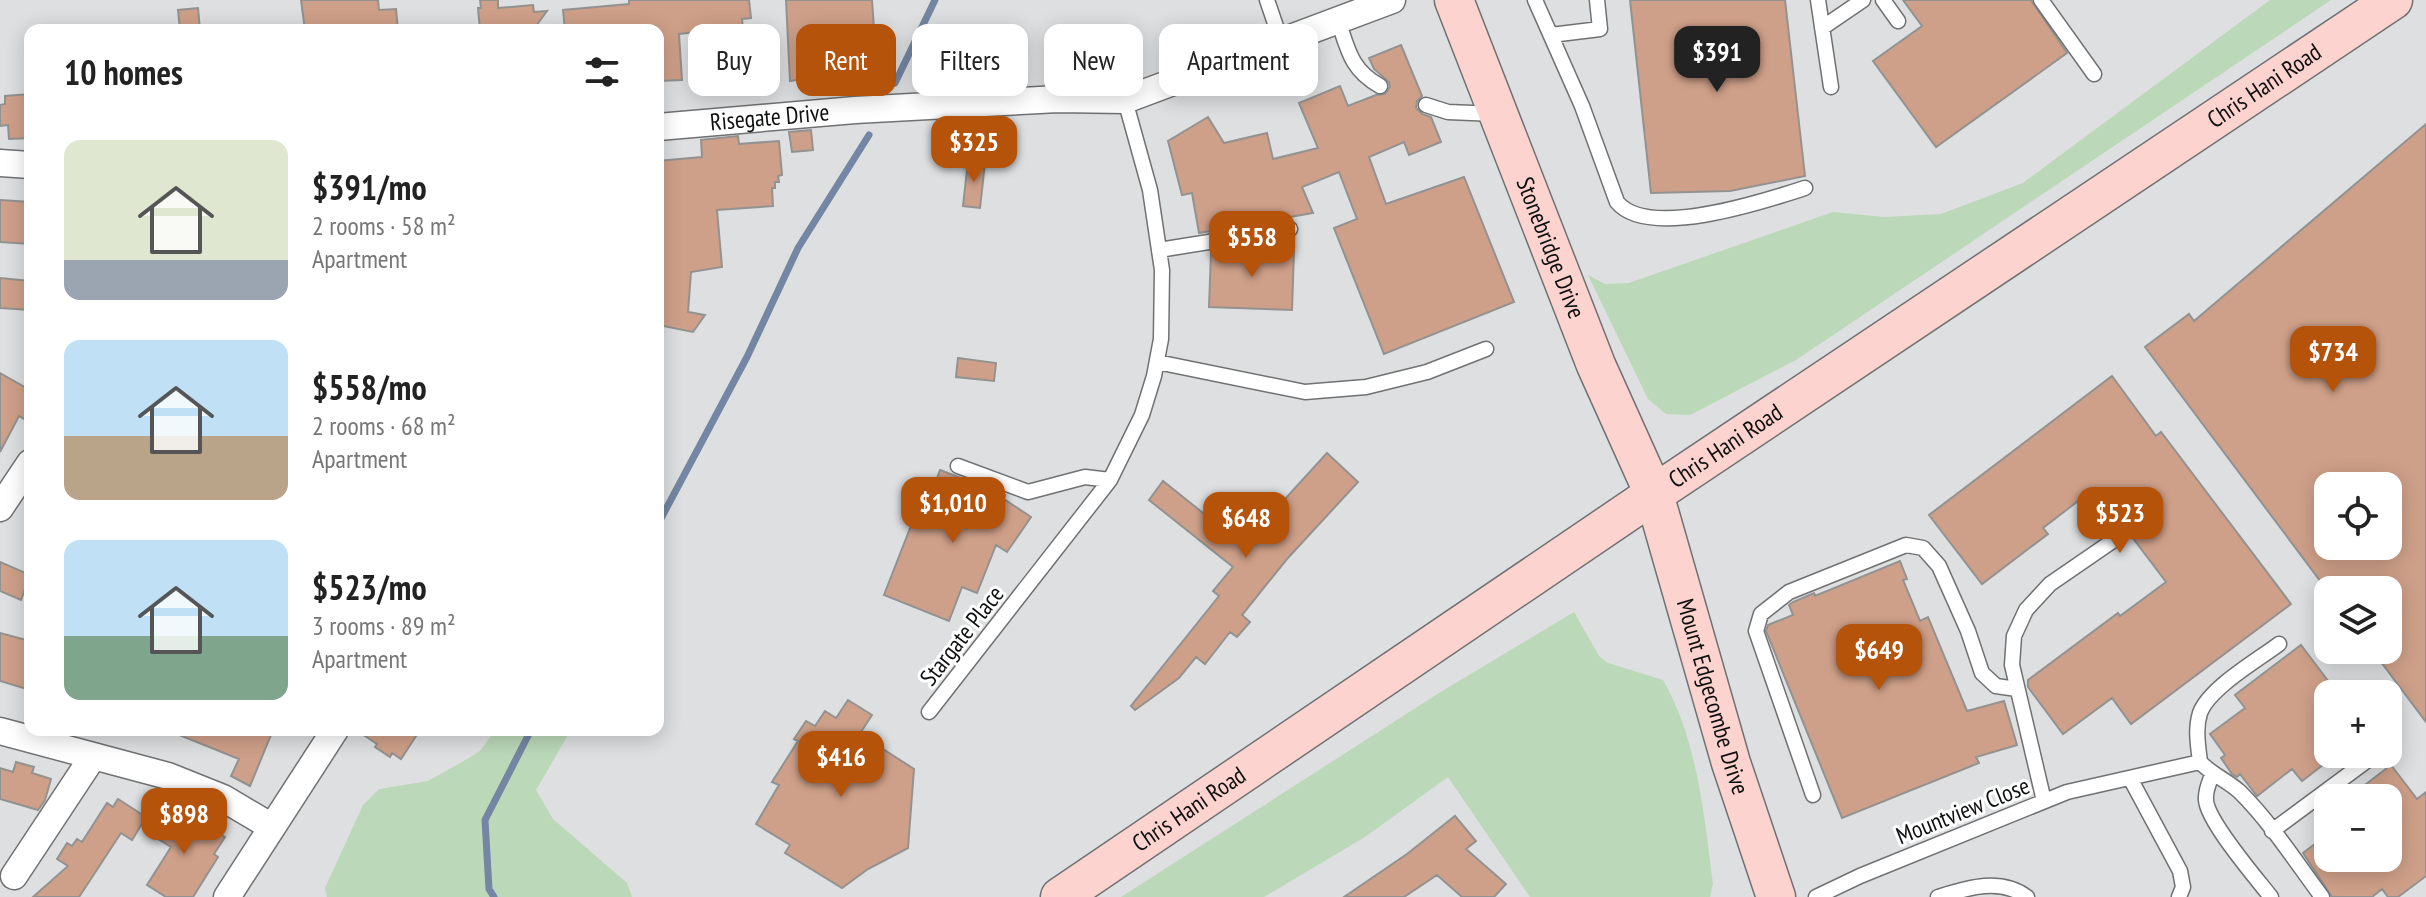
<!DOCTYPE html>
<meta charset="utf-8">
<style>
body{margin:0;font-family:"PT Sans Narrow",sans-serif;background:#f2f2f2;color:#222;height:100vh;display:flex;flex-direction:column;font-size:30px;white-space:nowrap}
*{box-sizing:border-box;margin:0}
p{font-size:26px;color:#767676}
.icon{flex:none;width:44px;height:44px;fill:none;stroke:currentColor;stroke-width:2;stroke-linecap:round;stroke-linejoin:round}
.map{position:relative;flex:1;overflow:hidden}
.drawer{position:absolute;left:24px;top:24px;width:640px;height:712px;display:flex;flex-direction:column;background:#fff;border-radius:16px;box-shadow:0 4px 20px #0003}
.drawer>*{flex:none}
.top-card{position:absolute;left:688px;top:24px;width:760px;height:72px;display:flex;gap:16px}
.tools{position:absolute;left:2314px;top:472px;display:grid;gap:16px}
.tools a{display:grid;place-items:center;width:88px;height:88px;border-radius:16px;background:#fff;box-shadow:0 4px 20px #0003;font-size:40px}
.price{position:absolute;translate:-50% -68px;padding:0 18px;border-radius:16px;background:#b45309;color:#fff;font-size:26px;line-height:52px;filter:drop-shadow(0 2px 4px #0008)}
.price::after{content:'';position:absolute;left:50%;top:48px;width:24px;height:18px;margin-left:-12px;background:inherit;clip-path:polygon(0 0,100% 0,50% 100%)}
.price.active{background:#222;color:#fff}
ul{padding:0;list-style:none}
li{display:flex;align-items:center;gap:24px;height:200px;padding:0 40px}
li span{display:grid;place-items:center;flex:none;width:224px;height:160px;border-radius:16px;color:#555}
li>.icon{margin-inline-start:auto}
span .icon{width:96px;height:96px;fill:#fffc;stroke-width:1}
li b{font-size:34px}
h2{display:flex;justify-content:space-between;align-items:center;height:96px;padding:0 40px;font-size:34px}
.tag{padding:0 28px;border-radius:16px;background:#fff;box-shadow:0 4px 20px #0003;font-size:28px;line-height:72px}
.tag.active{background:#b45309;color:#fff}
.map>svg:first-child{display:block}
.green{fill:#bbd8b9}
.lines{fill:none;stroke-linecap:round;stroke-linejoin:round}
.stream{stroke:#7486a3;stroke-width:7}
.building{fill:#cfa089;stroke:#939291;stroke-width:2;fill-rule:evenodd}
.lane-casing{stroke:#707172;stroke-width:17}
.street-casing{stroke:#707172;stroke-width:29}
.secondary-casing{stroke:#707172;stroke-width:41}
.lane{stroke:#fff;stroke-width:14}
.street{stroke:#fff;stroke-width:26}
.secondary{stroke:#fcd3ce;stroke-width:38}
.labels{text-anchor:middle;stroke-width:6;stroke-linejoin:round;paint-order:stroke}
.street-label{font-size:24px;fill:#0e0f0f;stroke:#fff}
</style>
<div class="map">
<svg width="2426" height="897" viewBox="0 0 2426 897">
<rect width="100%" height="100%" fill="#dedfe0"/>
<path class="green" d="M 2270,0 L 2331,0 L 1796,360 L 1690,415 L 1666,414 L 1648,399 L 1588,275 L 1605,284 L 1629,283 L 1833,212 L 1884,217 L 1941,214 L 2023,183 Z
M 1574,612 L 1599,656 L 1608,663 L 1663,680 C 1698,741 1704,816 1713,884 L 1710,897 L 1530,897 L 1448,777 L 1365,837 L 1264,897 L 1121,897 L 1439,693 Z
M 495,730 L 571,730 L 536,790 L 553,819 L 627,883 L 632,897 L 327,897 L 325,888 L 363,805 L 379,789 L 428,781 L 469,758 L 480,751 Z"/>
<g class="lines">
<path class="stream" d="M 895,83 L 935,0
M 658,524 L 747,357 L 798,248 L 869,135
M 494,897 L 489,889 L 485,820 L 531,730"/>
</g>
<path class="building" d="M 301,0 L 378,0 L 379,10 L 396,9 L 398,30 L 305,30 Z
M 480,0 L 498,0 L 498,8 L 533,5 L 534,12 L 547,11 L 533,30 L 480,30 L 478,8 L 481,8 Z
M 629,0 L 749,0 L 751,18 L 742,19 L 748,78 L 729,80 L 729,73 L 720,74 L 716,30 L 679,34 L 682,80 L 658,81 L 658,30 L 655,26 L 565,30 L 563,10 L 629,4 Z
M 786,0 L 872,0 L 874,29 L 824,32 L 827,75 L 790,81 Z
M 1630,0 L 1785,0 L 1805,176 L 1730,191 L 1651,193 Z
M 1903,0 L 2031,0 L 2067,53 L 1936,147 L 1873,61 L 1922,26 Z
M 198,8 L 200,30 L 180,30 L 178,10 Z
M 1401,45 L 1422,96 L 1417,101 L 1416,108 L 1422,114 L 1431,117 L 1441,142 L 1409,155 L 1404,142 L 1369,157 L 1386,204 L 1464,177 L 1514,302 L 1384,354 L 1334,228 L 1357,219 L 1339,172 L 1302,187 L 1313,213 L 1199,233 L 1192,193 L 1182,195 L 1168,141 L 1208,117 L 1224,143 L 1267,133 L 1273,159 L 1318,148 L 1299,103 L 1340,86 L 1348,106 L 1376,95 L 1385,94 L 1390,87 L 1389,82 L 1374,69 L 1369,58 Z
M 30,94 L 30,138 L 9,139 L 8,125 L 0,126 L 0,105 L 5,104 L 5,96 Z
M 2426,124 L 2426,722 L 2372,650 L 2388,650 L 2388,590 L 2327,590 L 2145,347 L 2189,314 L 2194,321 ZM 2328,486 L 2388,486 L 2388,546 L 2328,546 Z
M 811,130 L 813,150 L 792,152 L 789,132 Z
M 738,136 L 739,144 L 779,141 L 782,175 L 778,176 L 779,182 L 775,182 L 775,188 L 772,188 L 773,206 L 717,210 L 722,267 L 691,272 L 688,312 L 705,315 L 693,332 L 658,325 L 658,249 L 662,248 L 658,161 L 702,157 L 701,140 Z
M 968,161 L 985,163 L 980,208 L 963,206 Z
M 0,200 L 30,202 L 30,244 L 0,242 Z
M 1239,247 L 1294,250 L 1292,310 L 1209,307 L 1211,252 Z
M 0,278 L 30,281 L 30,310 L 0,308 Z
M 958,358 L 996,363 L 994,381 L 956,377 Z
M 0,373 L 30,390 L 30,422 L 19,416 L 0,452 Z
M 2112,376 L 2156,436 L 2161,432 L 2291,604 L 2131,724 L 2112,698 L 2063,734 L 2028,687 L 2028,680 L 2118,613 L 2120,616 L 2166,582 L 2095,488 L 2043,528 L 2048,534 L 1982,584 L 1929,515 Z
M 1327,453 L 1358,482 L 1287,559 L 1242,615 L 1250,622 L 1237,637 L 1230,632 L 1205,664 L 1196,657 L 1179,678 L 1135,710 L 1131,706 L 1219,596 L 1213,591 L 1233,567 L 1149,500 L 1163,481 L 1243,545 Z
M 940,470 L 1005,495 L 1004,499 L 1031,517 L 1007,552 L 996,545 L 977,593 L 962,587 L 949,621 L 884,595 L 914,518 L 921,521 Z
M 1900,561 L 1907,579 L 1903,580 L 1920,621 L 1928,617 L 1967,711 L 2004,701 L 2017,745 L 1976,757 L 1979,763 L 1842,818 L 1766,631 L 1768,625 L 1793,615 L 1789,605 L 1793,602 L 1814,593 L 1815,596 Z
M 0,562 L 30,575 L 21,600 L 0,591 Z
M 0,633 L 30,641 L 30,690 L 0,681 Z
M 2301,645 L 2338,694 L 2328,694 L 2328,761 L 2302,781 L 2292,769 L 2257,796 L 2240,774 L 2237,777 L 2232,774 L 2221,758 L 2225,755 L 2210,734 L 2245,708 L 2235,695 Z
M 848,700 L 872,715 L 861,732 L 870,738 L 869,740 L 914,769 L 908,848 L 868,869 L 842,888 L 785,853 L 790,845 L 756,824 L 779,785 L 772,782 L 798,741 L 794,739 L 806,721 L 815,726 L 825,711 L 836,718 Z
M 167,730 L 273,730 L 250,786 L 231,776 L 239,759 Z
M 356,730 L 420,730 L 401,759 L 392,753 L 390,757 L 375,747 L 377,744 Z
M 16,762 L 34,767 L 32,773 L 51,779 L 45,800 L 38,810 L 0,799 L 0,768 L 13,772 Z
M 2391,765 L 2417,799 L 2426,792 L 2426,876 L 2398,897 L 2388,897 L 2382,889 L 2372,897 L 2332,897 L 2303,853 L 2328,834 L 2328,858 L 2388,858 L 2388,798 L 2348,798 Z
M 118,799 L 146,817 L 132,840 L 121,833 L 79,897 L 33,897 L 68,866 L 57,859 L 67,843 L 72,846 L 77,839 L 82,842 L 107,803 L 113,807 Z
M 165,811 L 192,828 L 197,819 L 225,837 L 214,854 L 218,857 L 193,897 L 166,897 L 147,885 L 171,847 L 150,834 Z
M 1455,816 L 1476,841 L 1466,849 L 1506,884 L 1494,897 L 1462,897 L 1437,875 L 1404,897 L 1344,897 L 1407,854 Z"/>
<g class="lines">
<g class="lane-casing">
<path id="lane" d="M 1267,0 L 1281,41
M 1535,0 L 1582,106 L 1617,202 C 1648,240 1765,201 1805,188
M 1818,0 L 1831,87
M 1883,0 L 1898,21
M 2041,0 L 2094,74
M 1338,20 C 1348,50 1351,70 1380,86
M 1822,28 L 1863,0
M 1551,35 L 1600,29 L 1597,0
M 1426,105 L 1448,112 L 1496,114
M 1159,250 L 1290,229
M 1157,362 L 1305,392 L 1366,387 L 1427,372 L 1486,349
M 958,466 L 1028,492 L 1085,477 L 1110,480
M 929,712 L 1110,480 L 1142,415 L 1154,376 L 1161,339 L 1162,270 L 1150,190 L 1125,100
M 2200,762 C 2212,775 2227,780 2240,792 C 2271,823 2296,862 2322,897
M 2212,775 C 2209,783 2205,791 2206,800 C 2207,821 2256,878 2271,897
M 2130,778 L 2180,871 L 2183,887 L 2179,897
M 1813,795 L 1756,631 L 1761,614 L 1789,592 L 1906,545 L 1923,548 L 1939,566 L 1968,631 L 1982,673 L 1996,686 L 2017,689
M 2044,801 L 2012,665 L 2014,636 L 2026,610 L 2050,584 L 2114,540
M 2272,831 L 2376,754
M 1816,897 L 1860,876 L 2067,792 L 2200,762 C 2198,745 2195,729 2200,713 C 2209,688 2258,660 2279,644
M 1938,897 C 1967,888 2000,877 2027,897"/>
</g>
<g class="street-casing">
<g id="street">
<path id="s1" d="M 658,127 L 855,110 L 1058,99 L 1125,100 L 1392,0"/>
<path d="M 0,163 L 30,165"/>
<path d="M 0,508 L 30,463"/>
<path d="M 0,731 L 168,776 L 223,798 L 272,827"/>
<path d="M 14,876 L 92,758"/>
<path d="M 227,897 L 335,730"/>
</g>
</g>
<g class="secondary-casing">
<g id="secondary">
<path id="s2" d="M 1454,0 L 1596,365 L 1654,494 L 1731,763 L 1776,897"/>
<path id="s3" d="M 1060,897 L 1654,494 L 2393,0"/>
</g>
</g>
<use href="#lane" class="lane"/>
<use href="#street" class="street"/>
<use href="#secondary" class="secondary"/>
</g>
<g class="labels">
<g class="street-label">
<text dy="8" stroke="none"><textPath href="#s3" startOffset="1452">Chris Hani Road</textPath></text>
<text dy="8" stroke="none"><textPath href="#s1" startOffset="112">Risegate Drive</textPath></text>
<text dy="8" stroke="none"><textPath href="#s2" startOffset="266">Stonebridge Drive</textPath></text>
<text dy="8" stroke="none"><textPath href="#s3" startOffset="804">Chris Hani Road</textPath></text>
<text transform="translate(962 636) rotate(-52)" y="8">Stargate Place</text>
<text dy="8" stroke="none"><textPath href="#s2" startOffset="744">Mount Edgecombe Drive</textPath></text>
<text dy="8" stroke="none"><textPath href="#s3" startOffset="156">Chris Hani Road</textPath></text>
<text transform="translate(1963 811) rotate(-22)" y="8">Mountview Close</text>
</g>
</g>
</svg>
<div class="tools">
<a><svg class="icon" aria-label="locate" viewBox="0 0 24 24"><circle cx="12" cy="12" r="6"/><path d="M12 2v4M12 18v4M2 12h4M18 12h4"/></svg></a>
<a><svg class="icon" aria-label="layers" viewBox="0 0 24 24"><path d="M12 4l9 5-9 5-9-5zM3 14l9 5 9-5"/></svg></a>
<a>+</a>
<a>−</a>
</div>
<b class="price active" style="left:1717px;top:94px">$391</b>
<b class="price" style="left:974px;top:184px">$325</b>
<b class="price" style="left:1252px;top:279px">$558</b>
<b class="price" style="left:2333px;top:394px">$734</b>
<b class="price" style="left:953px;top:545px">$1,010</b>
<b class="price" style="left:2120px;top:555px">$523</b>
<b class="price" style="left:1246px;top:560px">$648</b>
<b class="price" style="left:1879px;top:692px">$649</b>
<b class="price" style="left:841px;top:799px">$416</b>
<b class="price" style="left:184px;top:856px">$898</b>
<div class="top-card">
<a class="tag">Buy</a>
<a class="tag active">Rent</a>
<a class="tag">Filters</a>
<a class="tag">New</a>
<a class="tag">Apartment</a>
</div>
<section class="drawer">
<h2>10 homes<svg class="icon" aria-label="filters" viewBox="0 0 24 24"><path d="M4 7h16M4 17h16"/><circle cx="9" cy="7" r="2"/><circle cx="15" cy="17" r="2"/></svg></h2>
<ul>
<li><span style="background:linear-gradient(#dfe7d0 75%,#9aa5b1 0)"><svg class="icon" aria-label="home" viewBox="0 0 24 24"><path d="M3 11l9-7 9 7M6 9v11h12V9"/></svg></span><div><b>$391/mo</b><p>2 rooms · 58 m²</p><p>Apartment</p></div></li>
<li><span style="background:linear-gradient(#bfe0f5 60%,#b9a48a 0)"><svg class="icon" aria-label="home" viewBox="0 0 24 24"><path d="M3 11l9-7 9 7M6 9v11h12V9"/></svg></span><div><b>$558/mo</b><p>2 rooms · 68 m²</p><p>Apartment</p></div></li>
<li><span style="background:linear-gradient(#bfe0f5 60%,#7fa58c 0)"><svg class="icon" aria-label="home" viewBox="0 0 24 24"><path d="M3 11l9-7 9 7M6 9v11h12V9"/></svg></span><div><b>$523/mo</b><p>3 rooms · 89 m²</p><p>Apartment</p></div></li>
</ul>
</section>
</div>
